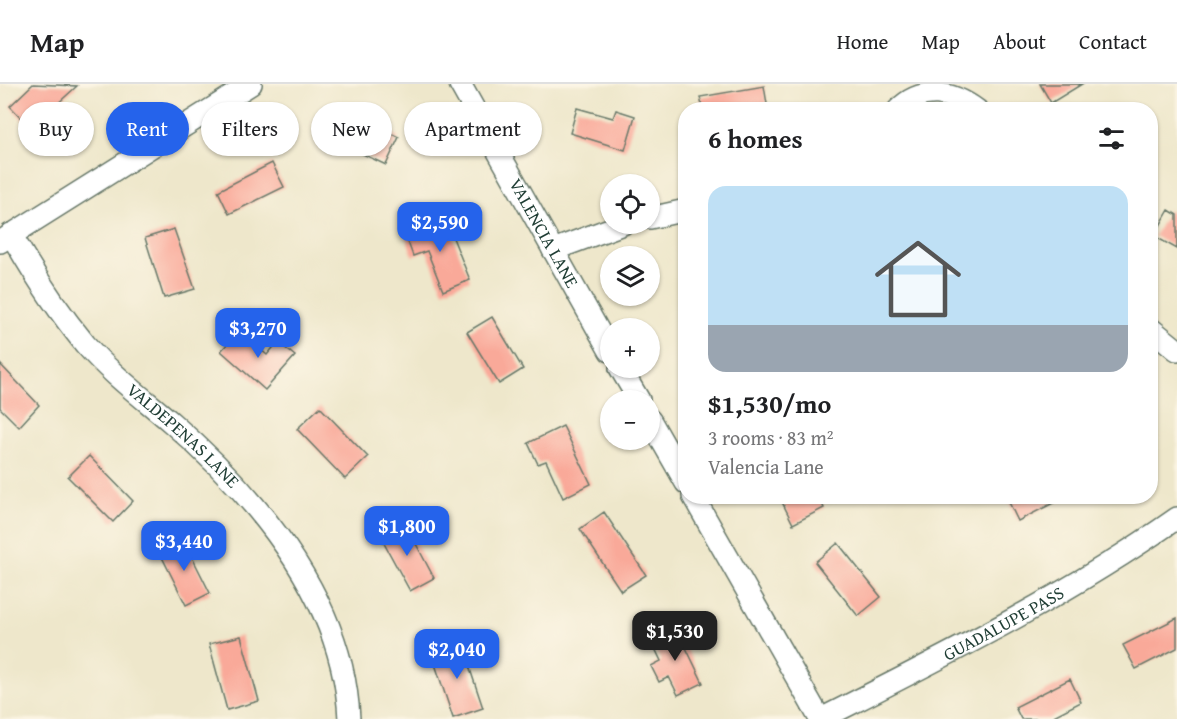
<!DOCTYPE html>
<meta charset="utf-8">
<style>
body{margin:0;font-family:"Gentium Book Plus",serif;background:#f6f6f6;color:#202124;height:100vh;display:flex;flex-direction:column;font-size:22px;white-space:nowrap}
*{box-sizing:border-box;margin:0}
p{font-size:20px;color:#757577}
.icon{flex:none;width:33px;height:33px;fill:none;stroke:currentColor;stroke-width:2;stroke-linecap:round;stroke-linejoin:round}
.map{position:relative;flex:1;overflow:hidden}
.drawer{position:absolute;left:678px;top:18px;width:480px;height:402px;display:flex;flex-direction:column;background:#fff;border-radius:24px;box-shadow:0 2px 4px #0004}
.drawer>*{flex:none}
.hud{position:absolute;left:18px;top:18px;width:570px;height:54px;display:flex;gap:12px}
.buttons{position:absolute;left:600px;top:90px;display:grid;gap:12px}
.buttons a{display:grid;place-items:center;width:60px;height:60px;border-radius:50%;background:#fff;box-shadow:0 2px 4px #0004;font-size:30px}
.price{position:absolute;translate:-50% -51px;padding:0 14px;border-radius:12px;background:#2563eb;color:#fff;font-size:20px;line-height:39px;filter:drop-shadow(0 2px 3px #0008)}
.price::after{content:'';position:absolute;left:50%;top:36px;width:18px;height:14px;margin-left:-9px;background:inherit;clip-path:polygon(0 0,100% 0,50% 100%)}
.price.active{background:#222;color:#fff}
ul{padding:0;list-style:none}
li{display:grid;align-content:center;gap:12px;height:318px;padding:0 30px}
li+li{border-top:2px solid #e0e0e0}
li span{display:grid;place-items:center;height:186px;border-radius:18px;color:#555}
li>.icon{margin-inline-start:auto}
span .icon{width:108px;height:108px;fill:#fffc;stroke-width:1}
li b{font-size:26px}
h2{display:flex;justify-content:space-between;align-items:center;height:72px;padding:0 30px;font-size:26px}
.tag{padding:0 21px;border-radius:27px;background:#fff;box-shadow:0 2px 4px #0004;font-size:21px;line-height:54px}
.tag.active{background:#2563eb;color:#fff}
header{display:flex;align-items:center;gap:36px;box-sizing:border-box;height:84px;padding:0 30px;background:#fff;border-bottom:2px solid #e0e0e0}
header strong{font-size:28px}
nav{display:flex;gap:33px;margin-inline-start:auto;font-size:21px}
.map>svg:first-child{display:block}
.building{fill:#f9a999}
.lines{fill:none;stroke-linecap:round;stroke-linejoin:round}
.street-casing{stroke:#677869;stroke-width:24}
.street{stroke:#fff;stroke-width:21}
.labels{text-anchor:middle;stroke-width:5;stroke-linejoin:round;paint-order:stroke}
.street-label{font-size:18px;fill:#1f3d34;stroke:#fcf5e5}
</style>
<header>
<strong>Map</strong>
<nav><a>Home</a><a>Map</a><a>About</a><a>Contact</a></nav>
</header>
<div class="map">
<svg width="1177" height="635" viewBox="0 0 1177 635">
<rect width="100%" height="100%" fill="#fcf5e5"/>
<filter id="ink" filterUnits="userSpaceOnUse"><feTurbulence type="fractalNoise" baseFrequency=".0167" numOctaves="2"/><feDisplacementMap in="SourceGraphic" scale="12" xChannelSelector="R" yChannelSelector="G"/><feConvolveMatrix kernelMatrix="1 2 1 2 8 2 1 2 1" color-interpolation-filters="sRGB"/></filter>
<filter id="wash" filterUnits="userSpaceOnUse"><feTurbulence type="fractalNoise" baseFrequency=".008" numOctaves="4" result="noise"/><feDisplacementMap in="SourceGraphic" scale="24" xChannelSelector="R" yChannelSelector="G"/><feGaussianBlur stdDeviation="1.35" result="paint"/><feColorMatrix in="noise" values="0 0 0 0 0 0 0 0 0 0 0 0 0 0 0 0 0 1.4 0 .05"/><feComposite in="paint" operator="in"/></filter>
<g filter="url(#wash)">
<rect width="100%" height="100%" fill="#eee7cb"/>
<g id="blocks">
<path class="building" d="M 33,0 L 77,2 L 31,44 L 10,22 Z
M 1040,0 L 1082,0 L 1051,19 Z
M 764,2 L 768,26 L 703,26 L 700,13 Z
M 577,24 L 613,34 L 616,26 L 635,32 L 625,66 L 570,49 Z
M 349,30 L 399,53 L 386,81 L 337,58 Z
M 272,79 L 284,103 L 229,130 L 218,107 Z
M 1169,126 L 1177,131 L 1177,165 L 1154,152 Z
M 445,134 L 470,196 L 443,207 L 427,167 L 413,172 L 405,150 Z
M 174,145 L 195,205 L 164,214 L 145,154 Z
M 492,233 L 523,285 L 499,300 L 467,248 Z
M 239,247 L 267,271 L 278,258 L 295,272 L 265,306 L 221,267 Z
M 0,280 L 39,321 L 19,343 L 0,324 Z
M 320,323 L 368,373 L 345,395 L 297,345 Z
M 563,342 L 591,400 L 563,414 L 546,377 L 538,380 L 528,359 Z
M 89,372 L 133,417 L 113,438 L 68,393 Z
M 779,412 L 818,412 L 824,424 L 793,440 Z
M 1006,412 L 1067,412 L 1018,437 Z
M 604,428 L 646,491 L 621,507 L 580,445 Z
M 405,439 L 434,494 L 410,507 L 380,452 Z
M 183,455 L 210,509 L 186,521 L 159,467 Z
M 838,459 L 881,513 L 858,532 L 815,478 Z
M 1177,534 L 1177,564 L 1136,585 L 1123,561 Z
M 676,543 L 703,599 L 678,611 L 669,593 L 659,598 L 651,582 L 661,577 L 651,556 Z
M 241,552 L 259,617 L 227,626 L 209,560 Z
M 461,558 L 483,624 L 453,634 L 431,568 Z
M 1070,595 L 1081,618 L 1048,635 L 1021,635 L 1015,623 Z"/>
</g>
</g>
<g filter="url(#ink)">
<use href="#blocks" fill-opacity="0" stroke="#677869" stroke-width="1.5"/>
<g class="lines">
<g class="street-casing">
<g id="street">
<path id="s1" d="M 460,0 L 610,267"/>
<path d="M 898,26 C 921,2 952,7 977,26"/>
<path d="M 650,134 L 686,126"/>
<path id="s2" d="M 11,150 C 33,189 57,226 85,260 C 111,290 142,313 172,339 C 258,414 344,516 349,635"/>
<path d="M 0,158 L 251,0"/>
<path d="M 553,166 L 623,140"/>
<path d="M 1150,244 L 1177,266"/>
<path d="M 620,284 L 639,316"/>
<path d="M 650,336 L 686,399"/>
<path d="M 693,412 L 820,635"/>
<path id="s3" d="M 821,635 C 943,573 1065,513 1177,434"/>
</g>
</g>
<use href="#street" class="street"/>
</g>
</g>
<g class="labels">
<g class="street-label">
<text dy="6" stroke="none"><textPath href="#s1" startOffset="171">VALENCIA LANE</textPath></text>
<text dy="6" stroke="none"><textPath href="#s2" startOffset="267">VALDEPENAS LANE</textPath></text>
<text dy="6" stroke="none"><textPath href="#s3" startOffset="206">GUADALUPE PASS</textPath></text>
</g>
</g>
</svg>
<div class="buttons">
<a><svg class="icon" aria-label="locate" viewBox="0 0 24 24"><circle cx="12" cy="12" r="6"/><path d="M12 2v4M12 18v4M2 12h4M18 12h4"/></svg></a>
<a><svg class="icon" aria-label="layers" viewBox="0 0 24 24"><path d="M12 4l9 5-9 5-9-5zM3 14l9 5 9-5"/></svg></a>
<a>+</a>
<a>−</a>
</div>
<b class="price" style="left:440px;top:169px">$2,590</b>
<b class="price" style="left:258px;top:275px">$3,270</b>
<b class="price" style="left:407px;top:473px">$1,800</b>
<b class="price" style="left:184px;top:488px">$3,440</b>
<b class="price active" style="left:675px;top:578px">$1,530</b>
<b class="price" style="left:457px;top:596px">$2,040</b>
<div class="hud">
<a class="tag">Buy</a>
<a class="tag active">Rent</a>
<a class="tag">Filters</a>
<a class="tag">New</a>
<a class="tag">Apartment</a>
</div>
<section class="drawer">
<h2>6 homes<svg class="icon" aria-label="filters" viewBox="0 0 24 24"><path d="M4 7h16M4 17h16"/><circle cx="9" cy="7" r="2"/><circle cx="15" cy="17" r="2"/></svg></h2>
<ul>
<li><span style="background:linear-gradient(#bfe0f5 75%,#9aa5b1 0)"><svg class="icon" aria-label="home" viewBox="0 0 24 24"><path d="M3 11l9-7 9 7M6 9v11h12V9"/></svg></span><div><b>$1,530/mo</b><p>3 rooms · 83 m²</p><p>Valencia Lane</p></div></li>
</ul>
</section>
</div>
